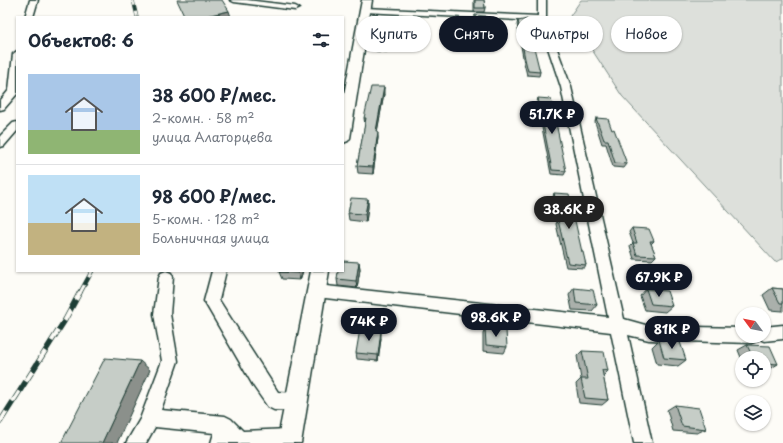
<!DOCTYPE html>
<html lang="ru">
<meta charset="utf-8">
<style>
body{margin:0;font-family:"Playpen Sans",sans-serif;background:#f6f6f7;color:#1f2937;height:100vh;display:flex;flex-direction:column;font-size:15px;white-space:nowrap}
*{box-sizing:border-box;margin:0}
p{font-size:13px;color:#747a83}
.icon{flex:none;width:22px;height:22px;fill:none;stroke:currentColor;stroke-width:2;stroke-linecap:round;stroke-linejoin:round}
.map{position:relative;flex:1;overflow:hidden}
.details{position:absolute;left:16px;top:16px;width:328px;height:256px;display:flex;flex-direction:column;background:#fff;border-radius:0px;box-shadow:0 1px 3px #0004}
.details>*{flex:none}
.guide{position:absolute;left:356px;top:16px;width:367px;height:36px;display:flex;gap:8px}
.needle{width:26px;rotate:302deg}
.buttons{position:absolute;left:735px;top:307px;display:grid;gap:8px}
.buttons a{display:grid;place-items:center;width:36px;height:36px;border-radius:50%;background:#fff;box-shadow:0 1px 3px #0004;font-size:20px}
.price{position:absolute;translate:-50% -34px;padding:0 9px;border-radius:14px;background:#111827;color:#fff;font-size:13px;line-height:26px;filter:drop-shadow(0 1px 2px #0008)}
.price::after{content:'';position:absolute;left:50%;top:24px;width:12px;height:9px;margin-left:-6px;background:inherit;clip-path:polygon(0 0,100% 0,50% 100%)}
.price.active{background:#222;color:#fff}
ul{padding:0;list-style:none}
li{display:flex;align-items:center;gap:12px;height:100px;padding:0 12px}
li+li{border-top:1px solid #e0e1e3}
li span{display:grid;place-items:center;flex:none;width:112px;height:80px;border-radius:0px;color:#555}
li>.icon{margin-inline-start:auto}
span .icon{width:48px;height:48px;fill:#fffc;stroke-width:1}
li b{font-size:17px}
h2{display:flex;justify-content:space-between;align-items:center;height:48px;padding:0 12px;font-size:17px}
.chip{padding:0 14px;border-radius:18px;background:#fff;box-shadow:0 1px 3px #0004;font-size:14px;line-height:36px}
.chip.active{background:#111827;color:#fff}
.map>svg:first-child{display:block}
.green{fill:#dde0db;stroke:#7e8e88}
.lines{fill:none;stroke-linecap:round;stroke-linejoin:round}
.minor-casing{stroke:#1f3d34;stroke-width:3}
.major-casing{stroke:#1f3d34;stroke-width:3}
.minor{fill:#fdfcf7;fill-rule:evenodd}
.major{fill:#fdfcf7;fill-rule:evenodd}
.rail-far2-casing{stroke:#1f3d34;stroke-width:3}
.rail-far1-casing{stroke:#1f3d34;stroke-width:4.5}
.rail-casing{stroke:#1f3d34;stroke-width:5.5}
.rail-far2{stroke:#fdfcf7;stroke-width:2;stroke-dasharray:6;stroke-linecap:butt}
.rail-far1{stroke:#fdfcf7;stroke-width:3;stroke-dasharray:9;stroke-linecap:butt}
.rail{stroke:#fdfcf7;stroke-width:4;stroke-dasharray:12;stroke-linecap:butt}
.wall{fill:#aab0ab;stroke:#1f3d34}
.shaded-wall{fill:#8b908b;stroke:#1f3d34}
.building{fill:#c6cdc7;stroke:#1f3d34}
</style>
<div class="map">
<svg width="783" height="443" viewBox="0 0 783 443">
<rect width="100%" height="100%" fill="#fdfcf7"/>
<filter id="ink" filterUnits="userSpaceOnUse"><feTurbulence type="fractalNoise" baseFrequency=".025" numOctaves="2"/><feDisplacementMap in="SourceGraphic" scale="8" xChannelSelector="R" yChannelSelector="G"/><feConvolveMatrix kernelMatrix="1 2 1 2 8 2 1 2 1" color-interpolation-filters="sRGB"/></filter>
<g filter="url(#ink)">
<path class="green" d="M 581,0 L 783,0 L 783,259 L 775,262 L 622,96 L 570,16 Z"/>
<g class="lines">
<g class="minor-casing">
<path id="minor" d="M 30,0 L 38,0 L 33,17 L 25,17 Z
M 230,0 L 247,0 L 295,6 L 299,8 L 295,10 L 234,2 Z
M 538,0 L 546,0 L 546,19 L 571,87 L 624,319 L 649,326 L 742,328 L 742,336 L 764,336 L 764,327 L 783,325 L 783,339 L 764,341 L 758,338 L 757,341 L 751,343 L 649,340 L 628,335 L 652,443 L 634,443 L 611,332 L 317,297 L 312,296 L 310,291 L 312,286 L 317,285 L 608,317 L 561,87 L 539,21 L 365,12 L 361,10 L 365,8 L 538,16 Z
M 17,51 L 17,94 L 4,109 L 0,110 L 0,101 L 9,90 L 13,54 Z
M 17,122 L 17,131 L 4,146 L 0,147 L 0,136 L 13,123 Z
M 166,271 L 171,273 L 173,277 L 170,314 L 178,361 L 161,410 L 225,416 L 231,419 L 243,431 L 289,429 L 295,432 L 298,438 L 296,443 L 211,443 L 214,433 L 155,427 L 146,443 L 126,443 L 140,419 L 162,361 L 154,314 L 159,277 L 161,273 Z
M 212,271 L 226,271 L 219,300 L 278,392 L 297,393 L 303,396 L 306,402 L 303,408 L 297,411 L 274,410 L 268,407 L 254,387 L 204,301 Z"/>
</g>
<g class="major-casing">
<path id="major" d="M 362,0 L 372,0 L 350,138 L 348,141 L 343,143 L 343,100 Z
M 311,271 L 329,271 L 301,443 L 277,443 Z"/>
</g>
<use href="#minor" class="minor"/>
<use href="#major" class="major"/>
<g class="rail-far2-casing">
<path id="rail-far2" d="M 133,0 L 137,17"/>
</g>
<g class="rail-far1-casing">
<path id="rail-far1" d="M 80,293 L 92,271"/>
</g>
<g class="rail-casing">
<path id="rail" d="M 0,422 L 65,320 L 80,292"/>
</g>
<use href="#rail-far2" class="rail-far2"/>
<use href="#rail-far1" class="rail-far1"/>
<use href="#rail" class="rail"/>
</g>
<path class="wall" d="M 474,0 L 484,0 L 485,8 L 484,12 L 474,12 Z
M 475,15 L 487,25 L 486,28 L 475,28 Z
M 518,21 L 540,72 L 539,76 L 527,75 L 524,63 L 517,24 Z
M 392,29 L 387,52 L 376,51 L 376,47 Z
M 384,94 L 377,131 L 378,138 L 373,174 L 358,173 L 357,166 L 365,125 L 364,118 Z
M 538,98 L 566,171 L 564,175 L 551,174 L 537,102 Z
M 596,118 L 612,130 L 627,164 L 624,168 L 613,167 L 606,144 L 602,144 L 595,122 Z
M 554,193 L 582,252 L 586,265 L 584,268 L 566,267 L 556,224 L 557,221 L 553,197 Z
M 368,199 L 368,207 L 366,222 L 349,220 L 348,213 Z
M 632,228 L 654,241 L 651,244 L 656,256 L 652,260 L 634,259 L 630,246 L 633,243 L 629,232 Z
M 359,262 L 360,269 L 357,288 L 338,286 L 337,279 Z
M 303,271 L 300,280 L 282,279 L 279,272 Z
M 574,288 L 597,305 L 592,311 L 572,310 L 569,295 Z
M 772,288 L 783,289 L 783,311 L 770,310 L 763,295 Z
M 646,289 L 672,306 L 665,312 L 645,310 L 640,296 Z
M 485,328 L 507,347 L 504,353 L 483,351 L 483,334 Z
M 381,338 L 378,361 L 357,359 L 356,353 Z
M 659,340 L 686,360 L 678,366 L 657,364 L 652,347 Z
M 747,345 L 778,364 L 768,370 L 764,369 L 764,358 L 742,358 L 742,360 L 738,350 Z
M 582,351 L 608,371 L 603,376 L 608,400 L 602,405 L 579,403 L 576,384 L 581,379 L 577,356 Z
M 675,405 L 706,429 L 697,433 L 673,431 L 667,410 Z"/>
<path class="shaded-wall" d="M 229,11 L 231,17 L 201,17 Z
M 392,26 L 392,29 L 387,52 L 387,48 Z
M 384,87 L 384,94 L 376,138 L 376,131 Z
M 378,131 L 378,138 L 373,174 L 373,167 Z
M 368,199 L 368,207 L 366,222 L 365,214 Z
M 359,262 L 360,269 L 357,288 L 356,281 Z
M 299,271 L 303,271 L 300,280 L 298,273 Z
M 381,331 L 381,338 L 378,361 L 378,355 Z
M 140,361 L 150,370 L 117,443 L 102,443 Z"/>
<path class="building" d="M 177,0 L 222,0 L 229,11 L 201,17 L 185,17 Z
M 475,0 L 484,0 L 485,8 L 475,8 Z
M 475,15 L 486,16 L 487,25 L 476,24 Z
M 527,19 L 540,72 L 528,71 L 525,59 L 518,21 Z
M 381,25 L 392,26 L 387,48 L 376,47 Z
M 371,87 L 384,87 L 376,131 L 378,131 L 373,167 L 357,166 L 366,118 L 364,118 Z
M 538,98 L 551,99 L 566,171 L 552,170 Z
M 596,118 L 608,119 L 612,130 L 614,129 L 627,164 L 615,163 L 608,140 L 604,140 Z
M 554,193 L 569,194 L 582,252 L 583,252 L 586,265 L 568,263 L 558,220 L 560,220 Z
M 351,198 L 368,199 L 365,214 L 348,213 Z
M 632,228 L 649,229 L 654,241 L 650,241 L 656,256 L 637,255 L 633,243 L 637,243 Z
M 343,261 L 359,262 L 356,281 L 337,279 L 338,271 L 343,271 Z
M 280,271 L 299,271 L 298,273 L 279,272 Z
M 574,288 L 593,290 L 597,305 L 576,303 Z
M 772,288 L 783,289 L 783,303 L 780,303 Z
M 646,289 L 667,291 L 672,306 L 651,304 Z
M 485,328 L 506,330 L 507,347 L 486,345 Z
M 360,329 L 381,331 L 378,355 L 356,353 Z
M 659,340 L 680,342 L 686,360 L 664,358 Z
M 747,345 L 770,346 L 778,364 L 764,363 L 764,358 L 753,358 Z
M 582,351 L 604,352 L 608,371 L 602,370 L 608,400 L 585,398 L 581,379 L 588,379 Z
M 105,358 L 140,361 L 102,443 L 61,443 Z
M 675,405 L 699,408 L 706,429 L 682,426 Z"/>
</g>
</svg>
<div class="buttons">
<a><svg class="needle" viewBox="-14 -14 28 28"><path d="M0-13l5 13h-10z" fill="#e53935"/><path d="M0 13l5-13h-10z" fill="#747a83"/></svg></a>
<a><svg class="icon" aria-label="locate" viewBox="0 0 24 24"><circle cx="12" cy="12" r="6"/><path d="M12 2v4M12 18v4M2 12h4M18 12h4"/></svg></a>
<a><svg class="icon" aria-label="layers" viewBox="0 0 24 24"><path d="M12 4l9 5-9 5-9-5zM3 14l9 5 9-5"/></svg></a>
</div>
<b class="price" style="left:552px;top:135px">51.7K ₽</b>
<b class="price active" style="left:569px;top:230px">38.6K ₽</b>
<b class="price" style="left:659px;top:298px">67.9K ₽</b>
<b class="price" style="left:496px;top:338px">98.6K ₽</b>
<b class="price" style="left:369px;top:342px">74K ₽</b>
<b class="price" style="left:672px;top:350px">81K ₽</b>
<div class="guide">
<a class="chip">Купить</a>
<a class="chip active">Снять</a>
<a class="chip">Фильтры</a>
<a class="chip">Новое</a>
</div>
<section class="details">
<h2>Объектов: 6<svg class="icon" aria-label="filters" viewBox="0 0 24 24"><path d="M4 7h16M4 17h16"/><circle cx="9" cy="7" r="2"/><circle cx="15" cy="17" r="2"/></svg></h2>
<ul>
<li><span style="background:linear-gradient(#a9c7e8 70%,#8fb573 0)"><svg class="icon" aria-label="home" viewBox="0 0 24 24"><path d="M3 11l9-7 9 7M6 9v11h12V9"/></svg></span><div><b>38 600 ₽/мес.</b><p>2-комн. · 58 m²</p><p>улица Алаторцева</p></div></li>
<li><span style="background:linear-gradient(#bfe0f5 60%,#c2b280 0)"><svg class="icon" aria-label="home" viewBox="0 0 24 24"><path d="M3 11l9-7 9 7M6 9v11h12V9"/></svg></span><div><b>98 600 ₽/мес.</b><p>5-комн. · 128 m²</p><p>Больничная улица</p></div></li>
</ul>
</section>
</div>
